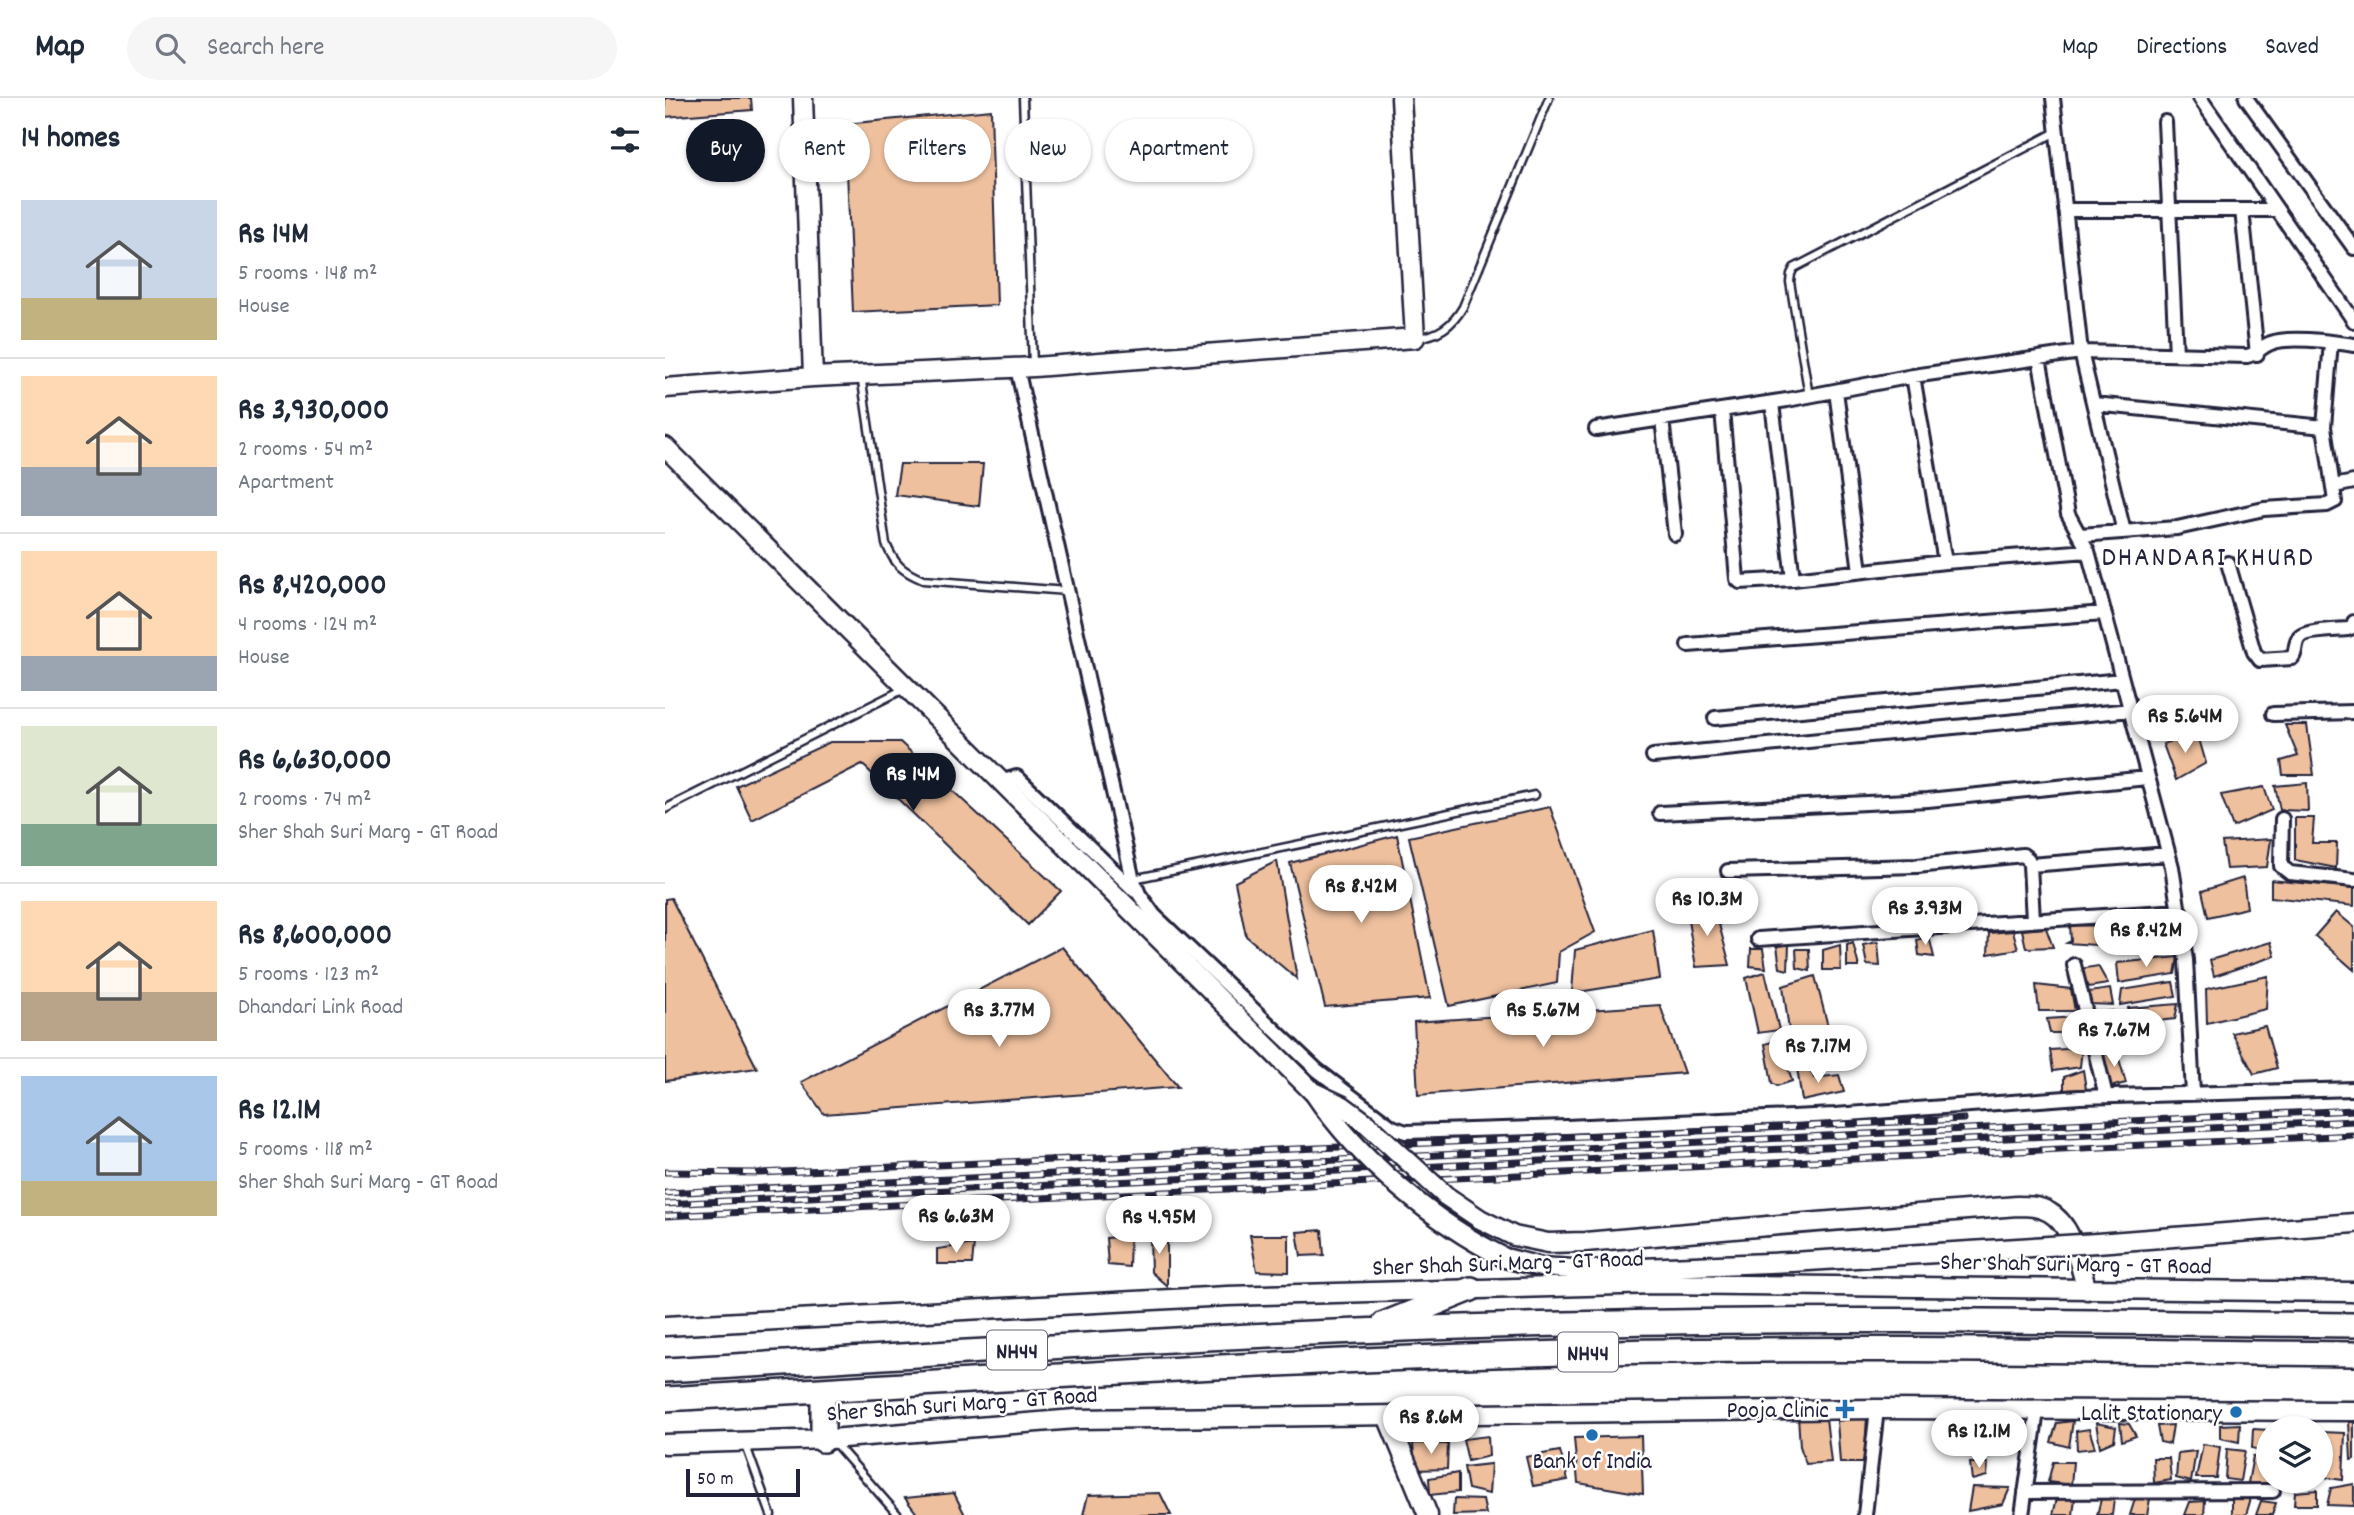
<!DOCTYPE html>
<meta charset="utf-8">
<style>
body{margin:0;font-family:Dekko,sans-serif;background:#f6f6f7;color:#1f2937;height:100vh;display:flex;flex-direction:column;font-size:26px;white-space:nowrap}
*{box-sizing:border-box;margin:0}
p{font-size:23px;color:#747a83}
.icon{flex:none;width:38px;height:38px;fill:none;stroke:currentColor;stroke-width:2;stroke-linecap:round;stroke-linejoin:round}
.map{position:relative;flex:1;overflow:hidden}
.panel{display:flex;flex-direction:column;background:#fff;width:665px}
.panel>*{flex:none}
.hud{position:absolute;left:21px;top:21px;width:665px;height:63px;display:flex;gap:14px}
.tools{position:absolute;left:1591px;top:1318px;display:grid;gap:14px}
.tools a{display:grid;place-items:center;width:77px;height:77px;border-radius:50%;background:#fff;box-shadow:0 2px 5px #0004;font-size:35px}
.scale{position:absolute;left:21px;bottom:18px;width:114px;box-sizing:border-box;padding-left:7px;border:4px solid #22223b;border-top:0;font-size:19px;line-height:24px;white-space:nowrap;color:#22223b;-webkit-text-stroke:5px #fff;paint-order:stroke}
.price{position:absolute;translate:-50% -60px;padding:0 16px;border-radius:24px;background:#fff;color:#222;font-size:23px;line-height:46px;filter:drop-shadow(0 2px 4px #0008)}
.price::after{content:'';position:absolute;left:50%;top:42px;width:21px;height:16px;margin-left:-10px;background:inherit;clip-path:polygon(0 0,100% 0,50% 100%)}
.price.active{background:#111827;color:#fff}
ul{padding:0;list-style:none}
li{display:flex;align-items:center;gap:21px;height:175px;padding:0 21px}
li+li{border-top:2px solid #e0e1e3}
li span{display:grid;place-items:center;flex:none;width:196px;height:140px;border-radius:0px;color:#555}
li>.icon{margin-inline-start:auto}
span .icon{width:84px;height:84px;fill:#fffc;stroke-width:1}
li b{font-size:30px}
h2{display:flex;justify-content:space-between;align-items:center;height:84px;padding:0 21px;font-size:30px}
.tag{padding:0 24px;border-radius:32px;background:#fff;box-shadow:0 2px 5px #0004;font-size:24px;line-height:63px}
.tag.active{background:#111827;color:#fff}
header{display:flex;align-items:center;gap:42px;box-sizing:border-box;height:98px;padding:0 35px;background:#fff;border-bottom:2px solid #e0e1e3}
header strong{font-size:33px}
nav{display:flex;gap:38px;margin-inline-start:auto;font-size:24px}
.search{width:490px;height:63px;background:#f6f6f7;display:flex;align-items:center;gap:18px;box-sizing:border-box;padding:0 24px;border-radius:38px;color:#747a83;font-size:26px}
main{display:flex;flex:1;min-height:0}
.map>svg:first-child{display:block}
.building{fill:#eec09e;stroke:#22223b;stroke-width:2}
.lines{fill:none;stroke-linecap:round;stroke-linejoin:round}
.lane-casing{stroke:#22223b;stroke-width:11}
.street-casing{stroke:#22223b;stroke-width:18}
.secondary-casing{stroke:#22223b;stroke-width:23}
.highway-casing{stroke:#22223b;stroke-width:28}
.lane{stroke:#fff;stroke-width:6}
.street{stroke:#fff;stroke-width:12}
.secondary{stroke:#fff;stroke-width:18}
.highway{stroke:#fff;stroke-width:23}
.rail-casing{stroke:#22223b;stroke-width:7}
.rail{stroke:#fff;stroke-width:4.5;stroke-dasharray:13;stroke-linecap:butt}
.secondary-bridge-casing{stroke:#22223b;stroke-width:23;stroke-linecap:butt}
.secondary-bridge{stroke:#fff;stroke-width:18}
.poi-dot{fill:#1f6fb2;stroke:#fff;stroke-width:2.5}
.labels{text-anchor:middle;stroke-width:5;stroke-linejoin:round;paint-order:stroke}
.shield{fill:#fff;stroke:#646476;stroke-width:2}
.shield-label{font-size:23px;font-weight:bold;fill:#22223b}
.street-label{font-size:24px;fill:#22223b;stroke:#fff}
.poi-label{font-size:24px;fill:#22223b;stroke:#fff;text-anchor:end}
.quarter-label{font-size:28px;letter-spacing:2px;fill:#22223b;stroke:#fff}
</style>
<header>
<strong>Map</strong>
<div class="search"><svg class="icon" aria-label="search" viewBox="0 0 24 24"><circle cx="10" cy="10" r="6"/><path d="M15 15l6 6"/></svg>Search here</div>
<nav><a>Map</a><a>Directions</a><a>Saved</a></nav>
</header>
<main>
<section class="panel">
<h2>14 homes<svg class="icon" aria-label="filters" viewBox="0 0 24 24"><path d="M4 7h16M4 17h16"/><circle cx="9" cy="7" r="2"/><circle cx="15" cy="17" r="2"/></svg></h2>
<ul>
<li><span style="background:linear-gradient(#c9d6e8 70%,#c2b280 0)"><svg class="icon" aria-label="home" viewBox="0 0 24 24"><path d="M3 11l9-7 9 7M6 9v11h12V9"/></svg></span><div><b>Rs 14M</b><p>5 rooms · 148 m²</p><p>House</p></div></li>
<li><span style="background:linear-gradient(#ffd9b3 65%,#9aa5b1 0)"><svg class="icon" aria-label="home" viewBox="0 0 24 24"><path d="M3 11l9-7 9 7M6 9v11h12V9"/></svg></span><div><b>Rs 3,930,000</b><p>2 rooms · 54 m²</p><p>Apartment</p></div></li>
<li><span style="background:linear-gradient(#ffd9b3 75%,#9aa5b1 0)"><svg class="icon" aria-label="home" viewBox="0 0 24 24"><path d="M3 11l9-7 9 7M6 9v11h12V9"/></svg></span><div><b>Rs 8,420,000</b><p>4 rooms · 124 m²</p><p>House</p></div></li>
<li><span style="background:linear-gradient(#dfe7d0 70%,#7fa58c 0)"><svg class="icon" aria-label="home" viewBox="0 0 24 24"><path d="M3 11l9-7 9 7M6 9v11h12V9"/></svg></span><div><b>Rs 6,630,000</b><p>2 rooms · 74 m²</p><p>Sher Shah Suri Marg - GT Road</p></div></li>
<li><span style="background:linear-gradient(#ffd9b3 65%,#b9a48a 0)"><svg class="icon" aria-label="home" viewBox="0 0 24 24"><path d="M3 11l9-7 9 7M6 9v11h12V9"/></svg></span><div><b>Rs 8,600,000</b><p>5 rooms · 123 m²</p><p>Dhandari Link Road</p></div></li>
<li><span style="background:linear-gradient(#a9c7e8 75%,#c2b280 0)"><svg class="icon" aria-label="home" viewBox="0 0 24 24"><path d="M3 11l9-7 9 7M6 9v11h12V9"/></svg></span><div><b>Rs 12.1M</b><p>5 rooms · 118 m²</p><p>Sher Shah Suri Marg - GT Road</p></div></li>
</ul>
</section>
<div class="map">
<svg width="1689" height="1417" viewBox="0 0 1689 1417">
<rect width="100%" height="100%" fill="#fff"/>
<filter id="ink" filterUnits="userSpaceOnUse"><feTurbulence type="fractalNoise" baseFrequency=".0143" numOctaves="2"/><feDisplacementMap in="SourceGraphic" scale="14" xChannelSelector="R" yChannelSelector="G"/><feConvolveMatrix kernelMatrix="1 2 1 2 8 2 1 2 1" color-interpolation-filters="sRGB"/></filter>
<g filter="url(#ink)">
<path class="building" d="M 0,0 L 86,0 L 87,12 L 0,19 Z
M 326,12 L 332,207 L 188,214 L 180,26 Z
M 235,366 L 318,366 L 314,408 L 230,397 Z
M 1620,627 L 1642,627 L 1649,677 L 1618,677 L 1616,663 L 1633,658 Z
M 1532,634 L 1541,665 L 1511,682 L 1498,646 Z
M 165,644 L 235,644 L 396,793 L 363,827 L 197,666 L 87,722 L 71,688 Z
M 1642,685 L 1643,713 L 1615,712 L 1610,688 Z
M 1599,689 L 1607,712 L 1568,729 L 1556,697 Z
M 885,709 L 930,834 L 894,854 L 892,885 L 784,908 L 744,739 Z
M 1630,720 L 1649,720 L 1647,745 L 1672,745 L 1671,770 L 1630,762 Z
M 732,737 L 765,900 L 660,909 L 625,765 Z
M 1606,741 L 1602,769 L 1561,771 L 1557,744 Z
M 612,763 L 632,881 L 581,838 L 570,784 Z
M 1578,780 L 1582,810 L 1543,819 L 1537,793 Z
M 1606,782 L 1689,790 L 1689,808 L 1606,799 Z
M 6,800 L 92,970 L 0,983 L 0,801 Z
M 1049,808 L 1065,867 L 1031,869 L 1021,811 Z
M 1671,814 L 1689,829 L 1689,872 L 1650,838 Z
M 1405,827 L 1439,828 L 1445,848 L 1402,845 L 1406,843 Z
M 1381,830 L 1388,849 L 1361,850 L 1357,832 Z
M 988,832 L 995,881 L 907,895 L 910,852 Z
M 1348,833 L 1353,851 L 1323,856 L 1324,835 Z
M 1264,838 L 1269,859 L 1254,857 L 1252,842 Z
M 1213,844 L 1215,868 L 1202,867 L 1198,847 Z
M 1606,844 L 1610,858 L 1549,878 L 1545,862 Z
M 1188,845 L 1194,869 L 1182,869 L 1182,847 Z
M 1124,846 L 1123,872 L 1115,870 L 1112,848 Z
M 1175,847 L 1176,872 L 1158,872 L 1158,852 Z
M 397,849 L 513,989 L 159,1016 L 136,984 Z
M 1086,851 L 1098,851 L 1101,870 L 1085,868 Z
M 1131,851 L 1144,851 L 1145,873 L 1132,870 Z
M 1513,859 L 1510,876 L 1454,885 L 1452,865 Z
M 1433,868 L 1443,886 L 1424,889 L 1415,871 Z
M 1100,874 L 1114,932 L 1093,935 L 1081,880 Z
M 1150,878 L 1167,944 L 1161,967 L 1127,955 L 1118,888 Z
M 1603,878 L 1601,911 L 1542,925 L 1541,891 Z
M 1508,884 L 1511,898 L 1455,907 L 1457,892 Z
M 1371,887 L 1406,891 L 1410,913 L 1374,913 Z
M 1445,891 L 1448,907 L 1425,906 L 1423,894 Z
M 1513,906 L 1510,921 L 1465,926 L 1463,910 Z
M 995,907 L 1019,975 L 753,997 L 749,924 Z
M 1448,913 L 1450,928 L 1433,929 L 1428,915 Z
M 1410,919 L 1415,935 L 1385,935 L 1382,921 Z
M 1600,928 L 1612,970 L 1589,976 L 1567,935 Z
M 1450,931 L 1452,948 L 1438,950 L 1433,936 Z
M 1114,942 L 1127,983 L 1112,988 L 1107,985 L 1100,946 Z
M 1417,950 L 1415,969 L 1388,973 L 1385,952 Z
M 1452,954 L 1461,985 L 1445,989 L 1438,956 Z
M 1143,967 L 1149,980 L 1174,977 L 1179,994 L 1137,1003 L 1132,970 Z
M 1418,972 L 1421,991 L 1399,992 L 1399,979 Z
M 657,1132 L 659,1157 L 636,1158 L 632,1134 Z
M 502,1135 L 502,1188 L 486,1174 L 485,1137 Z
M 585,1137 L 624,1137 L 624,1174 L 592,1173 Z
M 465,1138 L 464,1169 L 443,1167 L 441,1140 Z
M 309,1146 L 307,1166 L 272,1166 L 272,1151 Z
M 1133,1319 L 1161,1320 L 1166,1364 L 1141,1366 L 1135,1348 Z
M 1202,1319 L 1199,1365 L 1175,1365 L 1172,1323 Z
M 1650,1321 L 1648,1330 L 1624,1330 L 1626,1324 Z
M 1326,1322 L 1350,1323 L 1348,1351 L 1319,1340 Z
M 1408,1323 L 1404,1349 L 1386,1344 L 1392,1325 Z
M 1684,1324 L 1689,1324 L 1689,1361 L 1686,1362 Z
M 1431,1325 L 1451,1329 L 1449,1343 L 1435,1349 Z
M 1455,1325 L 1464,1326 L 1471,1338 L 1457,1343 Z
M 1575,1326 L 1574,1344 L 1555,1340 L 1555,1327 Z
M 1508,1327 L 1505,1346 L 1495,1344 L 1492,1328 Z
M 1424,1331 L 1430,1350 L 1412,1352 L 1411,1333 Z
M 1588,1331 L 1603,1332 L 1603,1354 L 1587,1350 Z
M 1656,1334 L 1680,1335 L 1678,1382 L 1656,1379 Z
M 823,1338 L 824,1358 L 803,1363 L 798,1341 Z
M 976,1338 L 978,1396 L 913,1385 L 909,1340 Z
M 748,1345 L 783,1346 L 782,1371 L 750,1372 Z
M 1538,1346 L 1555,1349 L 1551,1380 L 1531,1380 Z
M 1562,1351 L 1580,1353 L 1575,1383 L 1560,1381 Z
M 895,1353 L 903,1382 L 868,1388 L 861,1359 Z
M 1531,1353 L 1526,1384 L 1511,1380 L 1513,1355 Z
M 1588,1358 L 1603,1359 L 1604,1388 L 1583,1385 Z
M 1488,1360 L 1504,1360 L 1506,1382 L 1489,1385 Z
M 1388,1364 L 1408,1364 L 1406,1387 L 1383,1384 Z
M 1305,1365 L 1323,1365 L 1322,1378 L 1307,1382 Z
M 826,1366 L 824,1396 L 803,1391 L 799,1369 Z
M 793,1375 L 793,1394 L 765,1397 L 764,1380 Z
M 1612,1382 L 1624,1382 L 1625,1389 L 1612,1388 Z
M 1689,1386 L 1689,1408 L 1662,1407 L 1666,1390 Z
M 1307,1389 L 1345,1390 L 1338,1406 L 1303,1413 Z
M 1652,1392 L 1652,1407 L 1629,1407 L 1630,1394 Z
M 289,1395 L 300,1417 L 253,1417 L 240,1400 Z
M 495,1395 L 506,1417 L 418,1417 L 423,1397 Z
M 1392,1400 L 1410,1400 L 1408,1417 L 1388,1417 Z
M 1586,1400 L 1581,1417 L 1567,1417 L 1567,1401 Z
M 789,1401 L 818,1402 L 821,1416 L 788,1417 Z
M 1436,1401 L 1449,1401 L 1447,1417 L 1432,1417 Z
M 1470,1401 L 1485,1401 L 1482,1417 L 1465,1417 Z
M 1540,1403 L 1539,1417 L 1520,1417 L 1525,1404 Z
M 1596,1403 L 1611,1405 L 1607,1417 L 1591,1417 Z"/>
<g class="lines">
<g class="lane-casing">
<path id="lane" d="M 358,0 L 368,267
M 752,240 C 774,237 787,228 798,209 L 884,0
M 196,277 L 221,446 C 230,467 237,473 258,482 L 402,493
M 1144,298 L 1125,184 L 1126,176 L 1129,170 L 1391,34
M 0,711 L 239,591
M 468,781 L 870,697
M 168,1343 L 233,1417
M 80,1345 L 106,1417"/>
</g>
<g class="street-casing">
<path id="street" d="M 1388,0 L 1416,254 L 1582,258 C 1592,256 1597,248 1606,245 C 1624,238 1669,244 1689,247
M 1535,0 L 1689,223
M 1581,0 L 1689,150
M 1500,24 L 1511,256
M 1400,112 L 1611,112
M 1577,112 L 1592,256
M 1374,260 L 1403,416 L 1423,453 L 1507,769 L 1521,862 L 1528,996
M 352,270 L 467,778 L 474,796 L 489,817 L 652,972 L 727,1029 L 741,1034 L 901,1029 L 1170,1017 L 1415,999 L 1689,991
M 1248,278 L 1280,464
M 1171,293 L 1195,473
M 1107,305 L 1128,481
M 1429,306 L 1659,329
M 1057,312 L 1072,481 L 1075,484 L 1128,481 L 1280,464 L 1423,453
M 997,321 L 1010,436
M 931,331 L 1122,302 L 1248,278 L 1416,254 L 1459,434
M 1669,388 L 1689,384
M 1415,437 L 1512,430 L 1599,411 L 1662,407 L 1670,403 L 1659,329 L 1666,244
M 1563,465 L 1589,554 L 1595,562 L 1627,560 C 1632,554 1629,546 1634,540 C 1639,532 1673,532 1683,531 L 1688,529 L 1689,524
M 1023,547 L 1439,515
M 1608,616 L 1689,614
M 1050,620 L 1457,582
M 988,658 L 1466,612
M 335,684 L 352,679 L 470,793
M 995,715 L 1263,702 L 1482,680
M 1617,721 L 1616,768 L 1625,775 L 1689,782
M 1365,767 L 1503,756
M 1063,773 L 1252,768 L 1358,757 L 1363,761 L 1365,767 L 1368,822
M 1093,841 L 1515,813
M 1409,867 L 1441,998
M 1360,1394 L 1608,1393
M 1200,1417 L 1212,1311
M 1357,1417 L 1372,1313"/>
</g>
<g class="secondary-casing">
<path id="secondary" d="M 138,0 L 148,279
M 0,290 L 148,279 L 369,269 L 750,240 L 736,0
M 0,349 L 648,994
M 1103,1128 L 1352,1108 C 1363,1108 1374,1108 1384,1114 C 1409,1128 1414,1167 1422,1192
M 1432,1145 L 1689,1125
M 840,1160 L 876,1169 L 925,1172 L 1127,1164
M 0,1228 L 562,1198 L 991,1186 L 1689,1194
M 722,1318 L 763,1417
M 0,1346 L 166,1341 L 410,1321 L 1212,1311 L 1689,1313"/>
</g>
<g class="highway-casing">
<path id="highway" d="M 719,1226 L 806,1191
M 0,1272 C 300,1255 599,1233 899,1226 C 1162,1219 1426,1224 1689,1227
M 158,1292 L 158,1342
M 0,1301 C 300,1284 599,1263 899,1255 C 1162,1248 1426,1253 1689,1256"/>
</g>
<use href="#lane" class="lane"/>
<use href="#street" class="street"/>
<use href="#secondary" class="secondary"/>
<use href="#highway" class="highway"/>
<g class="rail-casing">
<path id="rail" d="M 0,1074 L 95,1075 L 1299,1021
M 0,1095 L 1689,1012
M 0,1106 L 1689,1023
M 0,1118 L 1689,1037"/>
</g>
<use href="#rail" class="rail"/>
<g class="secondary-bridge-casing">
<path id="secondary-bridge" d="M 648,994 L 678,1008 L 701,1025 L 781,1098 L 815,1121 L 849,1138 L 883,1145 L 920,1144 L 1103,1128
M 649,995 C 694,1062 769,1125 840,1160
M 1127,1164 L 1432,1145"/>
</g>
<use href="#secondary-bridge" class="secondary-bridge"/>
</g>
</g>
<g class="poi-dot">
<path d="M1176.5 1300.5h7v7h7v7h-7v7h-7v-7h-7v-7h7z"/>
<circle cx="1571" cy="1314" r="7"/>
<circle cx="927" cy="1337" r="7"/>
</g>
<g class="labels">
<g class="shield">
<rect x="322" y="1232.5" width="60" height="39" rx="5"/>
<rect x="893" y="1234.5" width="60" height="39" rx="5"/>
</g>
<g class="shield-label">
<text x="352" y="1260">NH44</text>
<text x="923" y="1262">NH44</text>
</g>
<g class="street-label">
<text transform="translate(843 1164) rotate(-2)" y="8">Sher Shah Suri Marg - GT Road</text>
<text transform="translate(1411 1165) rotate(1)" y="8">Sher Shah Suri Marg - GT Road</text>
<text transform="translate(297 1305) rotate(-4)" y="8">Sher Shah Suri Marg - GT Road</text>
</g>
<g class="poi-label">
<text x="1164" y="1319">Pooja Clinic</text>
<text x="1557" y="1322">Lalit Stationary</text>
<text x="927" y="1370" text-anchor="middle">Bank of India</text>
</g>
<g class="quarter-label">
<text x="1543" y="467">DHANDARI KHURD</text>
</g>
</g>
</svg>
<div class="tools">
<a><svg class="icon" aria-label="layers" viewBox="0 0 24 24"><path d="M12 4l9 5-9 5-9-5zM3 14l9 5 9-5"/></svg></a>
</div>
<div class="scale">50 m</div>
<b class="price" style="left:1520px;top:657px">Rs 5.64M</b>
<b class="price active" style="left:248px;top:715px">Rs 14M</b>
<b class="price" style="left:696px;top:827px">Rs 8.42M</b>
<b class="price" style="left:1042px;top:840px">Rs 10.3M</b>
<b class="price" style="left:1260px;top:849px">Rs 3.93M</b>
<b class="price" style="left:1481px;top:871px">Rs 8.42M</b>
<b class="price" style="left:334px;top:951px">Rs 3.77M</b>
<b class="price" style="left:878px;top:951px">Rs 5.67M</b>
<b class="price" style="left:1449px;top:971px">Rs 7.67M</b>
<b class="price" style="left:1153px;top:987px">Rs 7.17M</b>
<b class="price" style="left:291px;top:1157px">Rs 6.63M</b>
<b class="price" style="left:494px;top:1158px">Rs 4.95M</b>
<b class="price" style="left:766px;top:1358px">Rs 8.6M</b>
<b class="price" style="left:1314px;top:1372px">Rs 12.1M</b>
<div class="hud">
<a class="tag active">Buy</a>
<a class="tag">Rent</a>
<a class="tag">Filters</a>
<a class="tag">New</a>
<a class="tag">Apartment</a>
</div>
</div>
</main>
